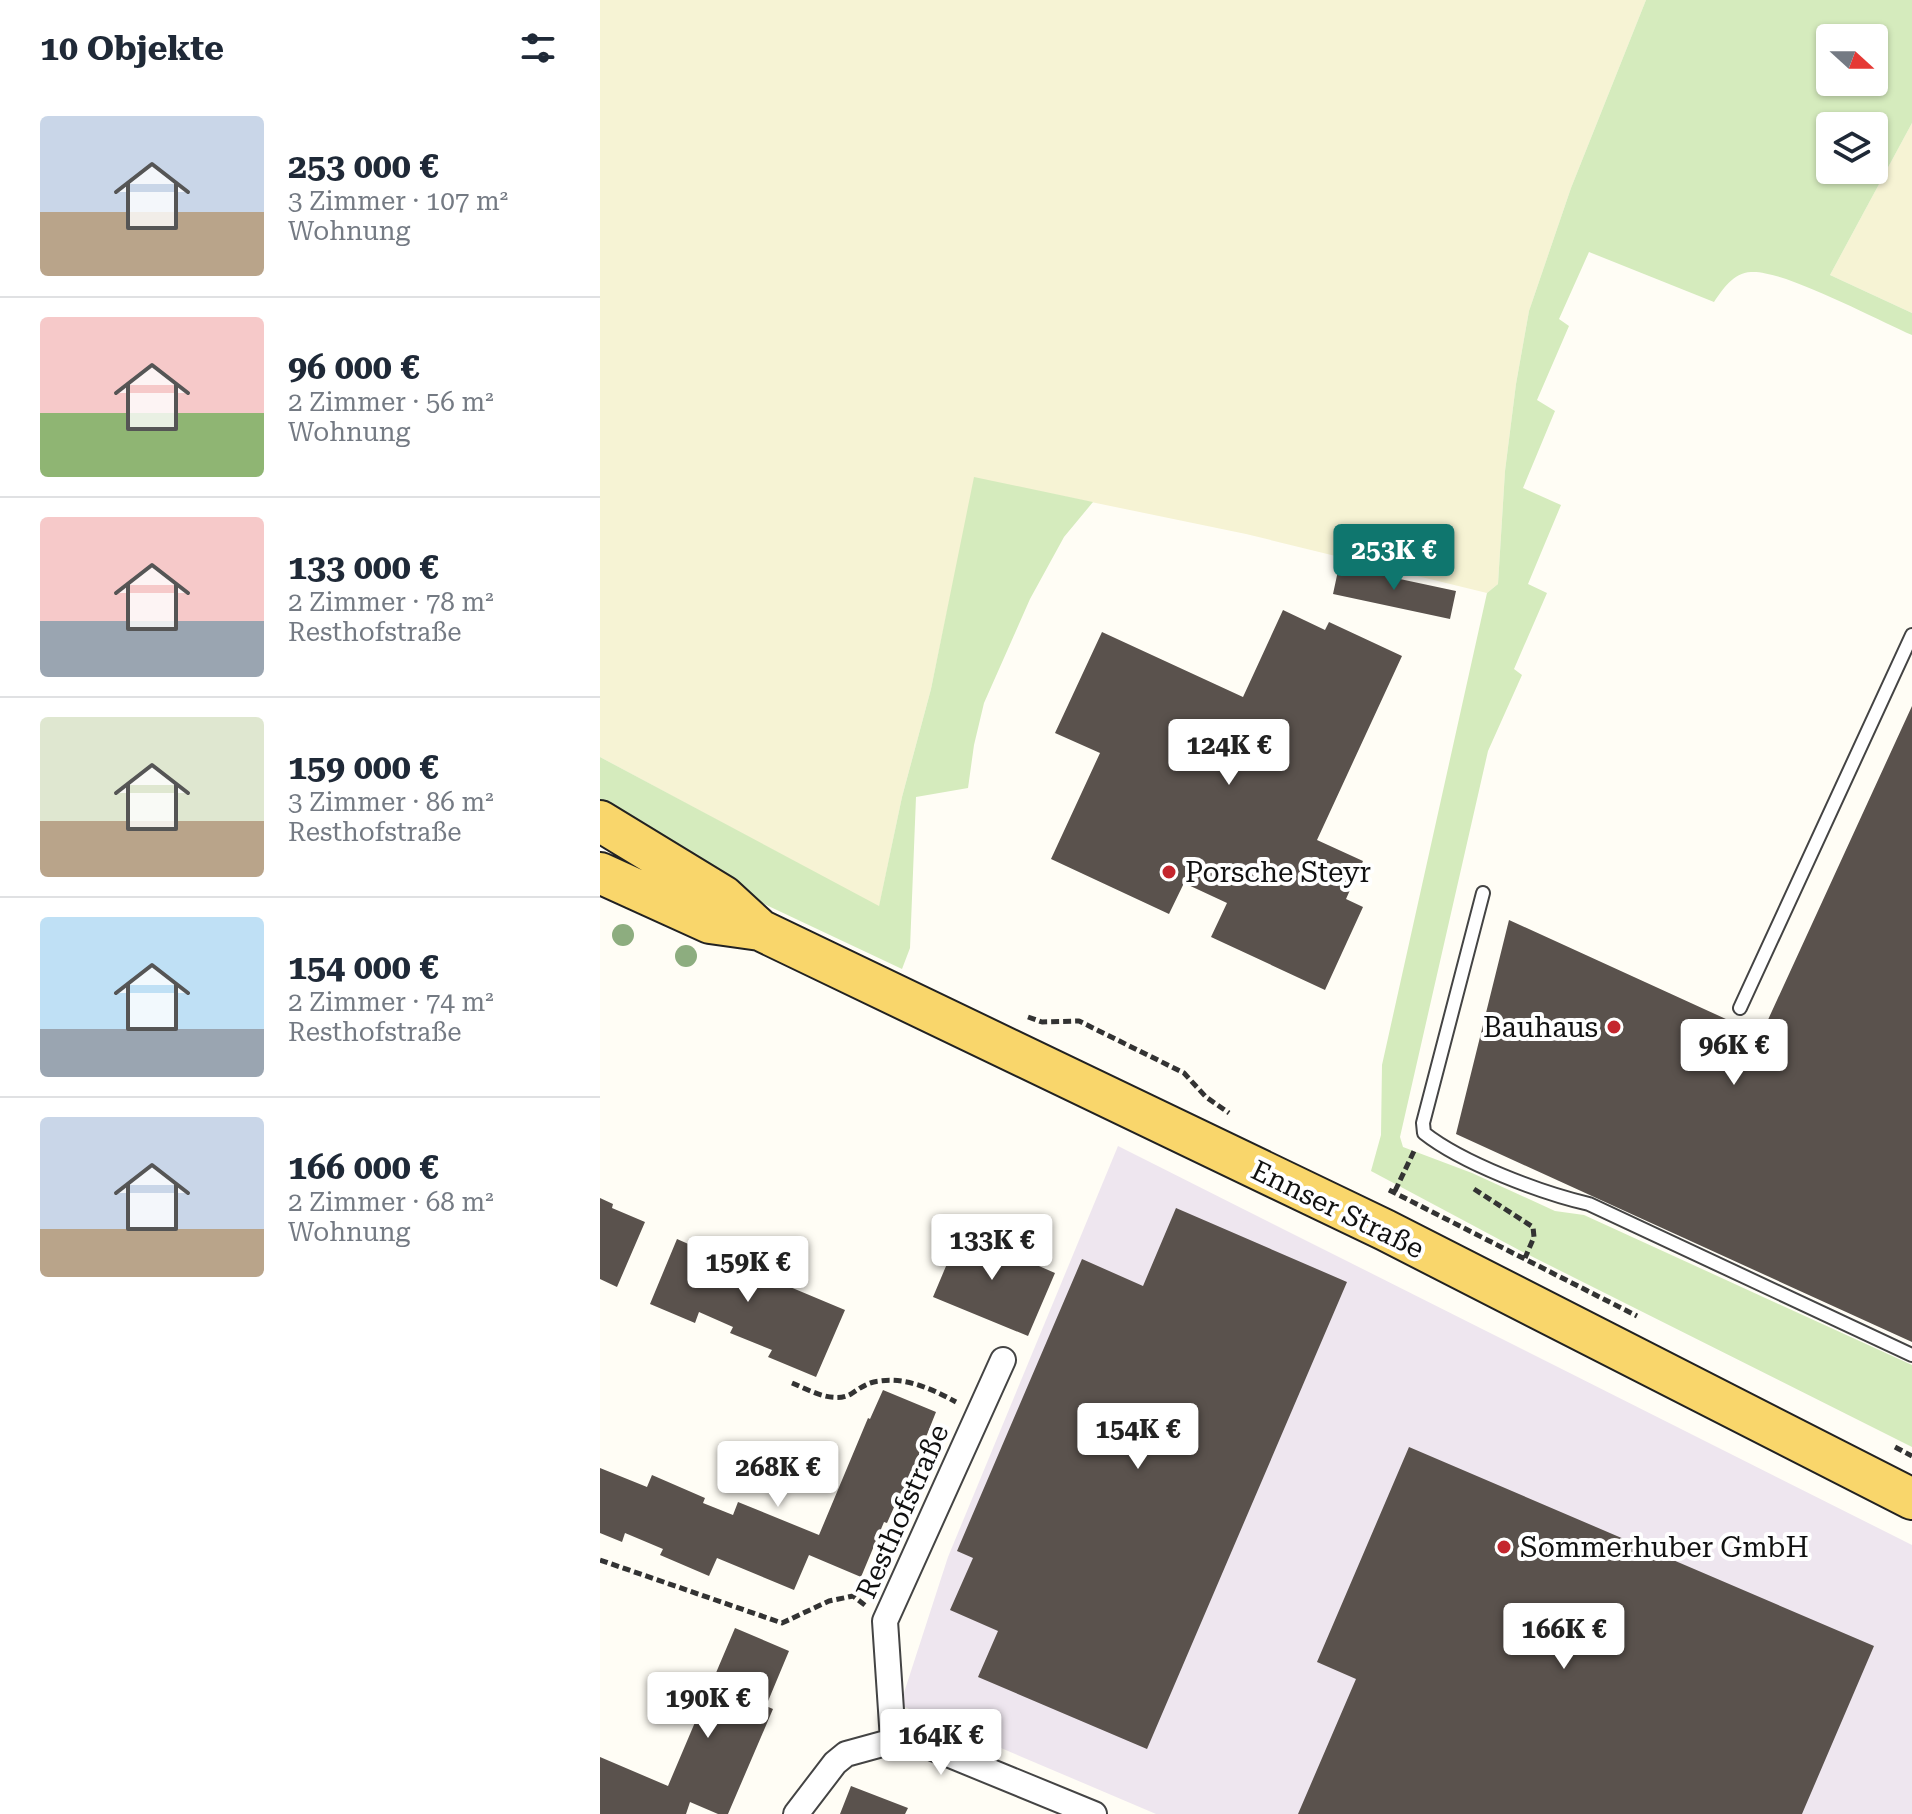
<!DOCTYPE html>
<html lang="de">
<meta charset="utf-8">
<style>
body{margin:0;font-family:"Roboto Serif",serif;background:#f2f2f3;color:#1f2937;height:100vh;display:flex;flex-direction:column;font-size:30px;white-space:nowrap}
*{box-sizing:border-box;margin:0}
p{font-size:26px;color:#747a83}
.icon{flex:none;width:44px;height:44px;fill:none;stroke:currentColor;stroke-width:2;stroke-linecap:round;stroke-linejoin:round}
.map{position:relative;flex:1;overflow:hidden}
.sheet{display:flex;flex-direction:column;background:#fff;width:600px}
.sheet>*{flex:none}
.needle{width:52px;rotate:111deg}
.controls{position:absolute;left:1216px;top:24px;display:grid;gap:16px}
.controls a{display:grid;place-items:center;width:72px;height:72px;border-radius:8px;background:#fff;box-shadow:0 2px 6px #0004;font-size:40px}
.price{position:absolute;translate:-50% -68px;padding:0 18px;border-radius:8px;background:#fff;color:#222;font-size:26px;line-height:52px;filter:drop-shadow(0 2px 4px #0008)}
.price::after{content:'';position:absolute;left:50%;top:48px;width:24px;height:18px;margin-left:-12px;background:inherit;clip-path:polygon(0 0,100% 0,50% 100%)}
.price.on{background:#0f766e;color:#fff}
ul{padding:0;list-style:none}
li{display:flex;align-items:center;gap:24px;height:200px;padding:0 40px}
li+li{border-top:2px solid #e0e1e3}
li span{display:grid;place-items:center;flex:none;width:224px;height:160px;border-radius:8px;color:#555}
li>.icon{margin-inline-start:auto}
span .icon{width:96px;height:96px;fill:#fffc;stroke-width:1}
li b{font-size:34px}
h2{display:flex;justify-content:space-between;align-items:center;height:96px;padding:0 40px;font-size:34px}
main{display:flex;flex:1;min-height:0}
.map>svg:first-child{display:block}
.industrial{fill:#eee6ef}
.farmland{fill:#f6f3d4}
.green{fill:#d5ebbd;fill-rule:evenodd}
.building{fill:#5a524d}
.lines{fill:none;stroke-linecap:round;stroke-linejoin:round}
.lane-casing{stroke:#444;stroke-width:16}
.street-casing{stroke:#444;stroke-width:28}
.primary-casing{stroke:#222;stroke-width:44}
.path{stroke:#333;stroke-width:5;stroke-dasharray:8 4;stroke-linecap:butt}
.lane{stroke:#fff;stroke-width:12}
.street{stroke:#fff;stroke-width:24}
.primary{stroke:#f9d66b;stroke-width:40}
.tree{fill:#8dad7f}
.poi-dot{fill:#c4262e;stroke:#fff;stroke-width:3}
.labels{text-anchor:middle;stroke-width:8;stroke-linejoin:round;paint-order:stroke}
.poi-label{font-size:28px;fill:#111;stroke:#fff;text-anchor:start}
.street-label{font-size:28px;fill:#111;stroke:#fff}
</style>
<main>
<section class="sheet">
<h2>10 Objekte<svg class="icon" aria-label="filters" viewBox="0 0 24 24"><path d="M4 7h16M4 17h16"/><circle cx="9" cy="7" r="2"/><circle cx="15" cy="17" r="2"/></svg></h2>
<ul>
<li><span style="background:linear-gradient(#c9d6e8 60%,#b9a48a 0)"><svg class="icon" aria-label="home" viewBox="0 0 24 24"><path d="M3 11l9-7 9 7M6 9v11h12V9"/></svg></span><div><b>253 000 €</b><p>3 Zimmer · 107 m²</p><p>Wohnung</p></div></li>
<li><span style="background:linear-gradient(#f6c9c9 60%,#8fb573 0)"><svg class="icon" aria-label="home" viewBox="0 0 24 24"><path d="M3 11l9-7 9 7M6 9v11h12V9"/></svg></span><div><b>96 000 €</b><p>2 Zimmer · 56 m²</p><p>Wohnung</p></div></li>
<li><span style="background:linear-gradient(#f6c9c9 65%,#9aa5b1 0)"><svg class="icon" aria-label="home" viewBox="0 0 24 24"><path d="M3 11l9-7 9 7M6 9v11h12V9"/></svg></span><div><b>133 000 €</b><p>2 Zimmer · 78 m²</p><p>Resthofstraße</p></div></li>
<li><span style="background:linear-gradient(#dfe7d0 65%,#b9a48a 0)"><svg class="icon" aria-label="home" viewBox="0 0 24 24"><path d="M3 11l9-7 9 7M6 9v11h12V9"/></svg></span><div><b>159 000 €</b><p>3 Zimmer · 86 m²</p><p>Resthofstraße</p></div></li>
<li><span style="background:linear-gradient(#bfe0f5 70%,#9aa5b1 0)"><svg class="icon" aria-label="home" viewBox="0 0 24 24"><path d="M3 11l9-7 9 7M6 9v11h12V9"/></svg></span><div><b>154 000 €</b><p>2 Zimmer · 74 m²</p><p>Resthofstraße</p></div></li>
<li><span style="background:linear-gradient(#c9d6e8 70%,#b9a48a 0)"><svg class="icon" aria-label="home" viewBox="0 0 24 24"><path d="M3 11l9-7 9 7M6 9v11h12V9"/></svg></span><div><b>166 000 €</b><p>2 Zimmer · 68 m²</p><p>Wohnung</p></div></li>
</ul>
</section>
<div class="map">
<svg width="1312" height="1814" viewBox="0 0 1312 1814">
<rect width="100%" height="100%" fill="#fffdf5"/>
<path class="industrial" d="M 518,1146 L 1312,1545 L 1312,1814 L 556,1814 L 300,1705 L 348,1557 Z"/>
<path class="farmland" d="M 0,0 L 1046,0 L 971,188 L 929,311 L 916,384 L 905,471 L 898,584 L 887,593 L 646,534 L 375,478 L 331,689 L 302,797 L 279,907 L 0,757 Z
M 1312,123 L 1312,313 L 1230,275 Z"/>
<path class="green" d="M 1046,0 L 1312,0 L 1312,123 L 1230,275 L 1312,313 L 1312,335 C 1279,321 1182,269 1151,272 C 1133,273 1123,289 1114,302 L 989,252 L 959,319 L 969,326 L 937,400 L 955,411 L 923,488 L 961,505 L 928,584 L 947,593 L 914,669 L 922,675 L 888,751 L 800,1137 L 803,1147 L 872,1173 L 955,1211 L 984,1215 L 1312,1365 L 1312,1447 L 919,1250 L 771,1171 L 781,1135 L 782,1065 L 887,593 L 898,584 L 905,471 L 916,384 L 929,311 L 971,188 ZM 1230,38 L 1274,38 L 1274,82 L 1230,82 ZM 1230,126 L 1274,126 L 1274,170 L 1230,170 Z
M 374,477 L 493,502 L 464,537 L 430,599 L 384,703 L 374,745 L 368,788 L 316,797 L 310,948 L 302,969 L 147,896 L 0,803 L 0,757 L 279,906 L 302,797 L 331,689 Z"/>
<path class="building" d="M 739,566 L 856,591 L 850,619 L 733,594 Z
M 683,610 L 725,630 L 729,622 L 802,656 L 717,840 L 763,861 L 746,899 L 763,907 L 725,990 L 611,937 L 627,903 L 584,883 L 569,914 L 451,859 L 500,753 L 455,733 L 502,632 L 643,697 Z
M 1312,706 L 1312,1342 L 856,1134 L 909,920 L 1161,1035 Z
M 0,1198 L 13,1204 L 12,1208 L 45,1222 L 17,1287 L 0,1279 Z
M 576,1208 L 747,1282 L 547,1749 L 378,1677 L 398,1631 L 350,1610 L 373,1558 L 357,1551 L 482,1259 L 543,1286 Z
M 368,1224 L 372,1237 L 455,1273 L 428,1336 L 333,1297 L 349,1259 L 340,1234 Z
M 77,1239 L 102,1250 L 105,1242 L 162,1266 L 159,1274 L 245,1310 L 216,1377 L 168,1357 L 172,1350 L 130,1333 L 133,1327 L 99,1312 L 95,1323 L 50,1304 Z
M 283,1390 L 336,1412 L 302,1497 L 299,1496 L 287,1523 L 284,1522 L 261,1577 L 209,1555 L 194,1590 L 117,1558 L 109,1576 L 60,1555 L 63,1549 L 25,1533 L 22,1542 L 0,1533 L 0,1468 L 47,1487 L 52,1475 L 105,1498 L 103,1503 L 133,1515 L 138,1502 L 219,1535 L 268,1418 L 270,1419 Z
M 809,1447 L 1274,1646 L 1202,1814 L 698,1814 L 756,1679 L 717,1662 Z
M 135,1628 L 189,1651 L 166,1706 L 173,1709 L 128,1814 L 118,1814 L 90,1802 L 86,1814 L 0,1814 L 0,1757 L 68,1786 Z
M 251,1786 L 308,1808 L 305,1814 L 240,1814 Z"/>
<g class="lines">
<g class="lane-casing">
<path id="lane" d="M 883,893 L 823,1123 L 824,1133 C 862,1163 941,1193 989,1204 L 1312,1355
M 1140,1008 L 1312,635"/>
</g>
<g class="street-casing">
<path id="street" d="M 293,1740 L 285,1621 L 403,1360
M 196,1814 L 235,1763 L 246,1754 L 297,1740 L 328,1746 L 494,1814"/>
</g>
<g class="primary-casing">
<path id="primary" d="M 0,821 L 123,896 L 160,930 L 785,1230 L 1312,1499
M 0,873 L 110,923 L 160,930"/>
</g>
<path class="path" d="M 428,1017 L 442,1022 L 479,1021 L 584,1073 L 606,1097 L 629,1113
M 874,1189 L 933,1227 L 934,1237 L 925,1258
M 789,1190 L 1037,1316
M 795,1191 L 815,1149
M 192,1383 C 209,1390 233,1404 251,1394 C 260,1388 268,1382 279,1381 C 306,1377 332,1389 356,1402
M 1295,1447 L 1312,1456
M 0,1560 L 182,1623 L 229,1601 L 253,1596 L 266,1606"/>
<use href="#lane" class="lane"/>
<use href="#street" class="street"/>
<use href="#primary" class="primary"/>
</g>
<g class="tree">
<circle cx="23" cy="935" r="11"/>
<circle cx="86" cy="956" r="11"/>
</g>
<g class="poi-dot">
<circle cx="569" cy="872" r="8"/>
<circle cx="1014" cy="1027" r="8"/>
<circle cx="904" cy="1547" r="8"/>
</g>
<g class="labels">
<g class="poi-label">
<text x="585" y="882">Porsche Steyr</text>
<text x="998" y="1037" text-anchor="end">Bauhaus</text>
<text x="920" y="1557">Sommerhuber GmbH</text>
</g>
<g class="street-label">
<text transform="translate(738 1209) rotate(26)" y="10">Ennser Straße</text>
<text transform="translate(302 1511) rotate(-66)" y="10">Resthofstraße</text>
</g>
</g>
</svg>
<div class="controls">
<a><svg class="needle" viewBox="-14 -14 28 28"><path d="M0-13l5 13h-10z" fill="#e53935"/><path d="M0 13l5-13h-10z" fill="#747a83"/></svg></a>
<a><svg class="icon" aria-label="layers" viewBox="0 0 24 24"><path d="M12 4l9 5-9 5-9-5zM3 14l9 5 9-5"/></svg></a>
</div>
<b class="price on" style="left:794px;top:592px">253K €</b>
<b class="price" style="left:629px;top:787px">124K €</b>
<b class="price" style="left:1134px;top:1087px">96K €</b>
<b class="price" style="left:392px;top:1282px">133K €</b>
<b class="price" style="left:148px;top:1304px">159K €</b>
<b class="price" style="left:538px;top:1471px">154K €</b>
<b class="price" style="left:178px;top:1509px">268K €</b>
<b class="price" style="left:964px;top:1671px">166K €</b>
<b class="price" style="left:108px;top:1740px">190K €</b>
<b class="price" style="left:341px;top:1777px">164K €</b>
</div>
</main>
